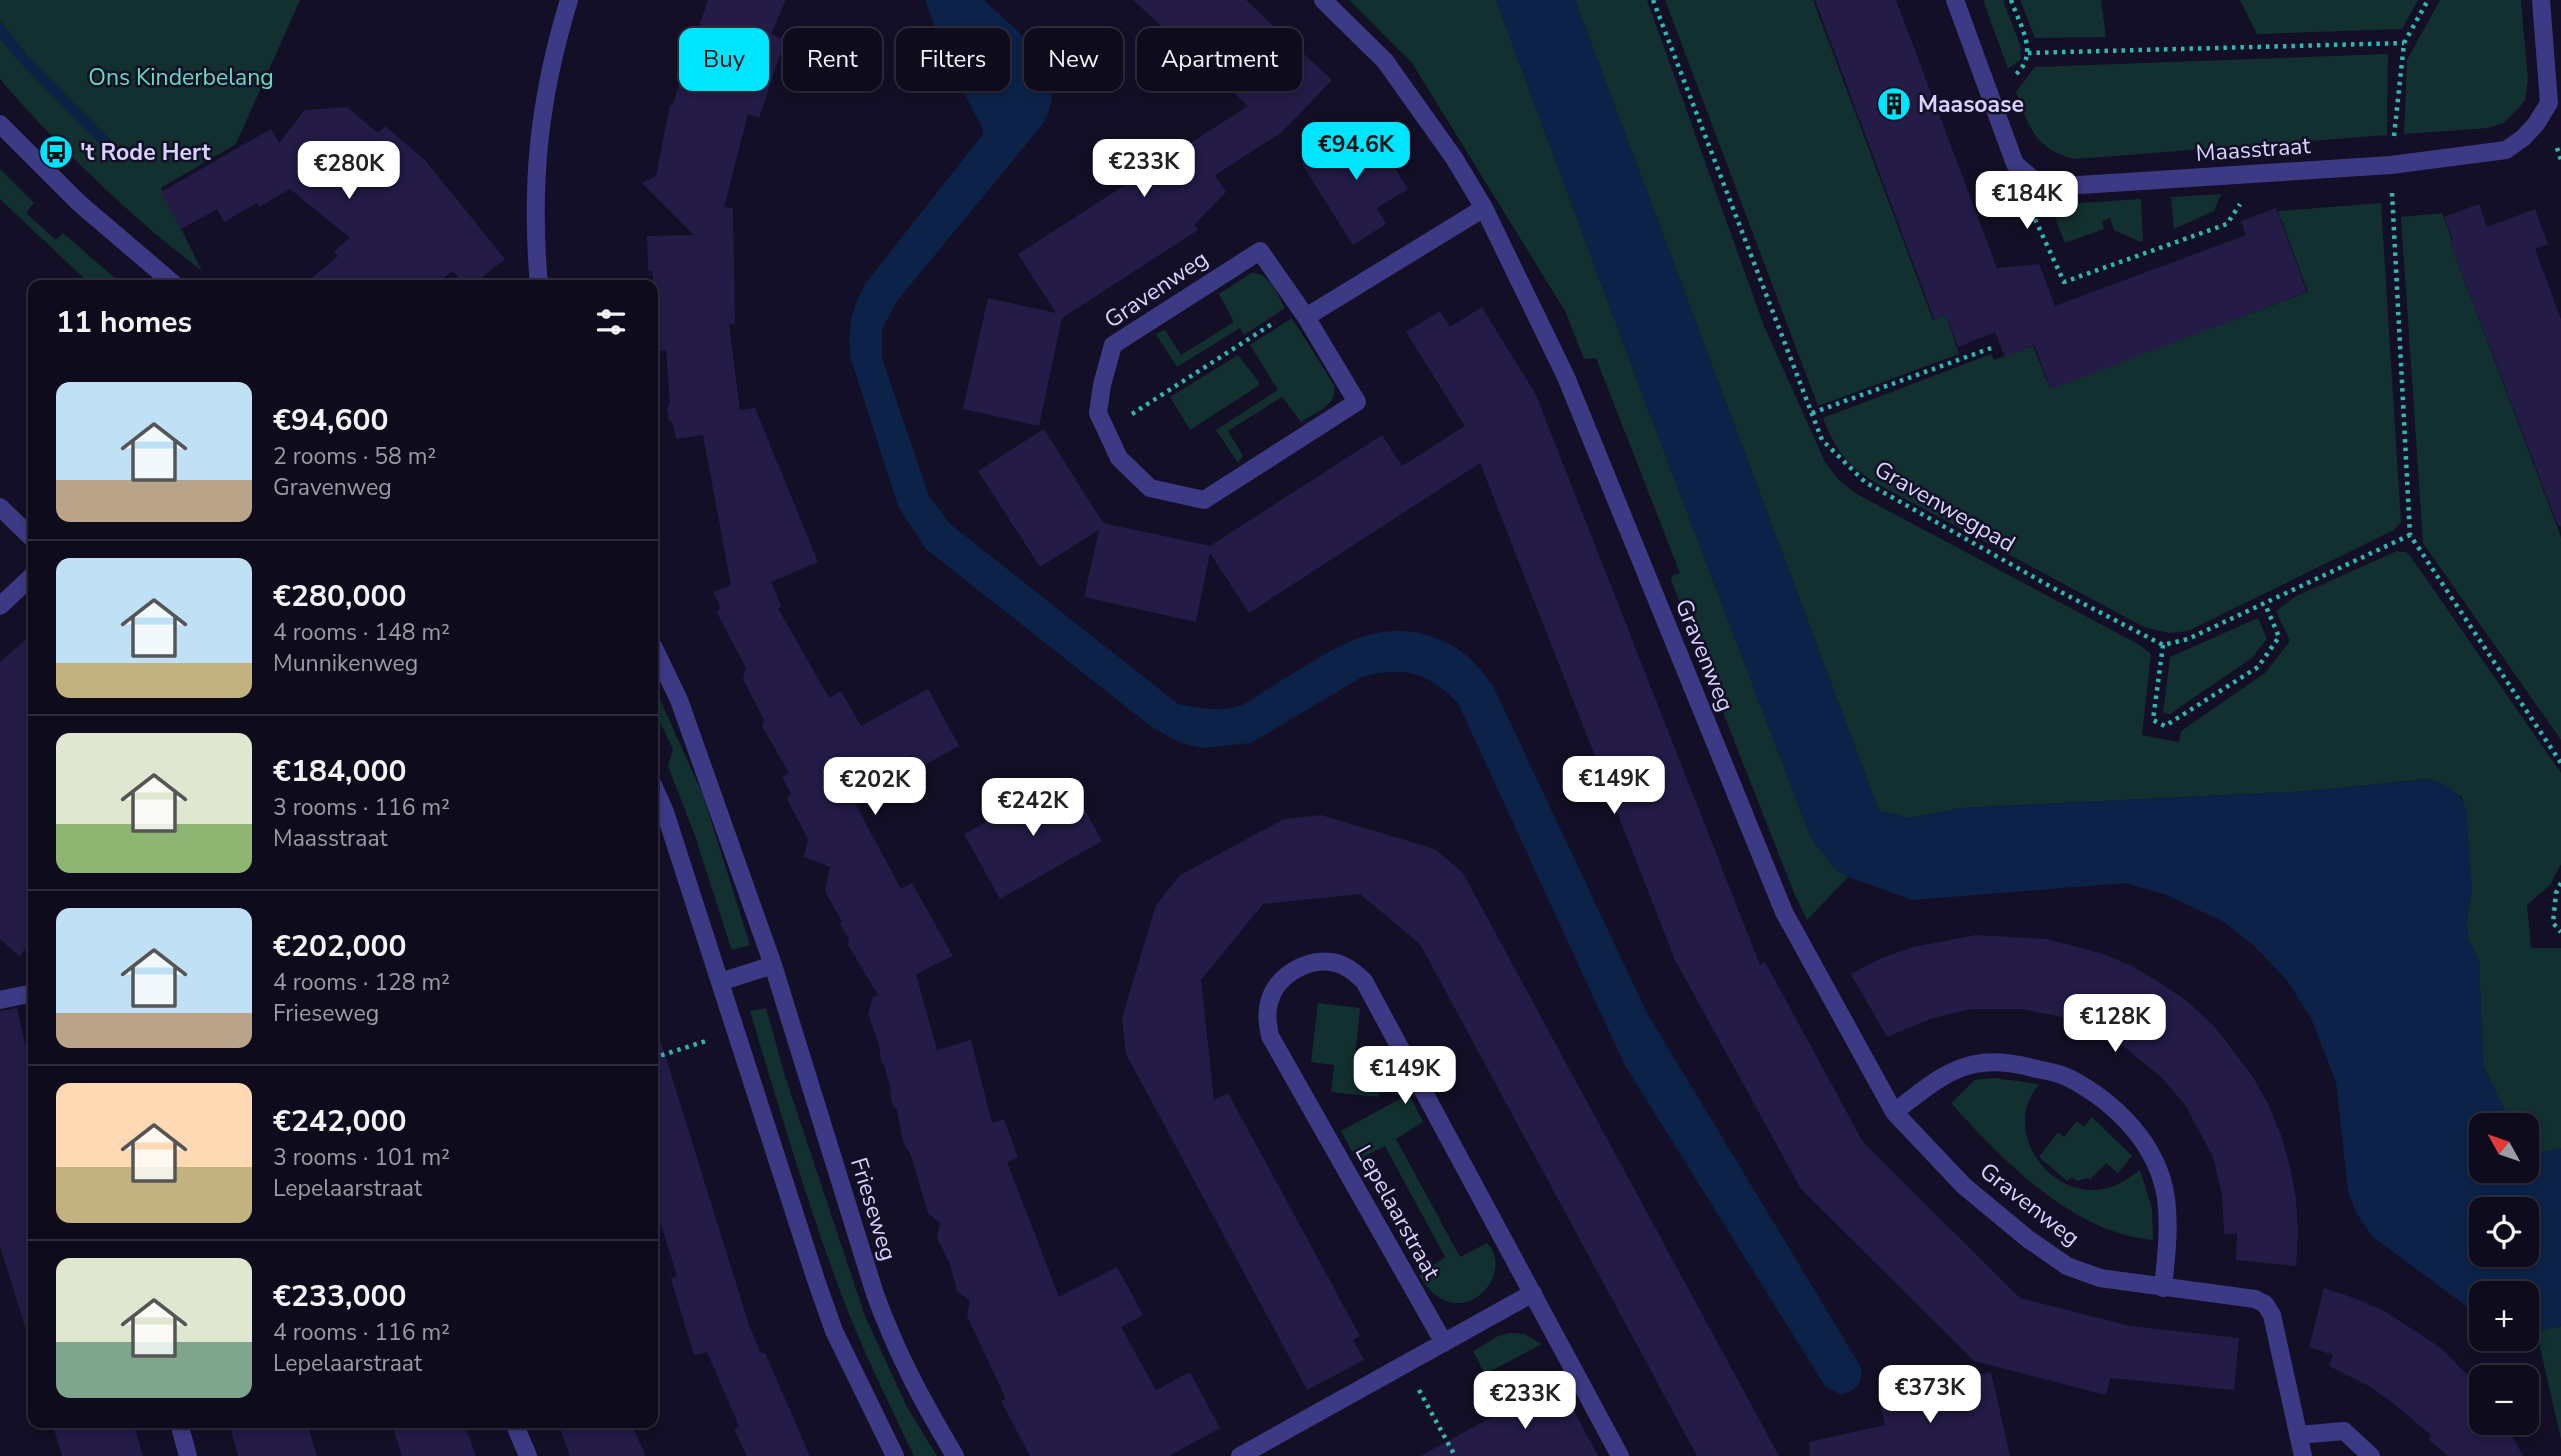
<!DOCTYPE html>
<meta charset="utf-8">
<style>
body{margin:0;font-family:"Nunito Sans",sans-serif;background:#1c1929;color:#f1f3f6;height:100vh;display:flex;flex-direction:column;font-size:26px;white-space:nowrap}
*{box-sizing:border-box;margin:0}
p{font-size:23px;color:#9b9ba3}
.icon{flex:none;width:38px;height:38px;fill:none;stroke:currentColor;stroke-width:2;stroke-linecap:round;stroke-linejoin:round}
.map{position:relative;flex:1;overflow:hidden}
.side{position:absolute;left:28px;top:280px;width:630px;height:1148px;display:flex;flex-direction:column;background:#0e0b1c;border-radius:14px;box-shadow:0 4px 10px #0003,0 0 0 2px #2e2b3b}
.side>*{flex:none}
.banner{position:absolute;left:679px;top:28px;width:665px;height:63px;display:flex;gap:14px}
.needle{width:46px;rotate:310deg}
.fabs{position:absolute;left:2469px;top:1113px;display:grid;gap:14px}
.fabs a{display:grid;place-items:center;width:70px;height:70px;border-radius:14px;background:#0e0b1c;box-shadow:0 4px 10px #0003,0 0 0 2px #2e2b3b;font-size:35px}
.price{position:absolute;translate:-50% -60px;padding:0 16px;border-radius:14px;background:#fff;color:#222;font-size:23px;line-height:46px;filter:drop-shadow(0 2px 4px #0008)}
.price::after{content:'';position:absolute;left:50%;top:42px;width:21px;height:16px;margin-left:-10px;background:inherit;clip-path:polygon(0 0,100% 0,50% 100%)}
.price.active{background:#00e5ff;color:#111}
ul{padding:0;list-style:none}
li{display:flex;align-items:center;gap:21px;height:175px;padding:0 28px}
li+li{border-top:2px solid #2e2b3b}
li span{display:grid;place-items:center;flex:none;width:196px;height:140px;border-radius:14px;color:#555}
li>.icon{margin-inline-start:auto}
span .icon{width:84px;height:84px;fill:#fffc;stroke-width:1}
li b{font-size:30px}
h2{display:flex;justify-content:space-between;align-items:center;height:84px;padding:0 28px;font-size:30px}
.tag{padding:0 24px;border-radius:14px;background:#0e0b1c;box-shadow:0 4px 10px #0003,0 0 0 2px #2e2b3b;font-size:24px;line-height:63px}
.tag.active{background:#00e5ff;color:#111}
.map>svg:first-child{display:block}
.green{fill:#12302f}
.water{fill:#0c2248;fill-rule:evenodd}
.building{fill:#241b47}
.lines{fill:none;stroke-linecap:round;stroke-linejoin:round}
.path{stroke:#2fb8b0;stroke-width:4.5;stroke-dasharray:3.5 5;stroke-linecap:butt}
.service{stroke:#3d3a85;stroke-width:18}
.minor{stroke:#3d3a85;stroke-width:18}
.labels{text-anchor:middle;stroke-width:5;stroke-linejoin:round;paint-order:stroke}
.park-label{font-size:23px;fill:#5fe0c0;stroke:#130f26}
.poi-label{font-size:23px;font-weight:bold;fill:#d9d4ff;stroke:#130f26;text-anchor:start}
.street-label{font-size:23px;fill:#d9d4ff;stroke:#130f26}
</style>
<div class="map">
<svg width="2561" height="1456" viewBox="0 0 2561 1456">
<rect width="100%" height="100%" fill="#130f26"/>
<path class="green" d="M 0,0 L 300,0 L 236,144 L 161,188 L 202,271 C 132,218 57,146 0,79 L 0,38 L 19,61 L 110,154 L 114,155 L 118,148 L 28,57 L 0,21 Z
M 1349,0 L 1496,0 L 1640,388 L 1811,838 L 1834,867 L 1848,877 L 1807,920 L 1794,893 L 1671,580 L 1672,576 L 1680,573 L 1596,358 L 1584,359 L 1565,311 L 1412,63 Z
M 1575,0 L 1647,0 L 1764,326 L 1825,462 L 1837,478 L 1855,493 L 2138,644 L 2151,654 L 2142,735 L 2179,742 L 2181,731 L 2265,673 L 2290,641 L 2276,611 L 2296,596 L 2397,551 L 2406,552 L 2411,557 L 2561,773 L 2561,864 L 2550,885 L 2527,905 L 2531,948 L 2561,948 L 2561,1148 L 2541,1153 L 2527,1141 L 2527,1125 L 2511,1125 L 2483,1065 L 2479,961 L 2468,939 L 2466,921 L 2472,889 L 2462,797 L 2440,783 L 2428,779 L 2310,791 L 1962,808 L 1910,818 L 1879,811 Z
M 1665,0 L 1813,0 L 1933,320 L 1946,315 L 1959,354 L 1818,406 Z
M 1983,0 L 2003,0 L 2020,45 L 2021,59 L 2008,69 Z
M 2020,0 L 2101,0 L 2106,37 L 2035,38 Z
M 2240,0 L 2418,0 L 2402,29 L 2257,34 Z
M 2440,0 L 2521,0 L 2528,80 L 2525,100 L 2518,109 L 2504,123 L 2488,128 L 2404,134 L 2407,60 Z
M 2388,54 L 2387,135 L 2075,159 C 2034,149 2030,128 2016,92 L 2035,67 Z
M 0,169 L 34,203 L 26,213 L 56,240 L 63,233 L 123,285 L 91,285 L 0,199 Z
M 2221,194 L 2214,211 L 2174,229 L 2171,197 Z
M 2141,199 L 2143,240 L 2140,242 L 2114,230 L 2110,218 L 2102,221 L 2104,229 L 2065,243 L 2050,205 Z
M 2381,203 L 2401,522 L 2394,530 L 2188,631 L 2169,633 L 2144,627 L 1885,488 C 1851,469 1837,455 1823,418 L 1991,354 L 1994,360 L 2033,346 L 2050,388 L 2308,292 L 2278,211 Z
M 2442,213 L 2452,240 L 2450,242 L 2561,537 L 2561,740 L 2423,543 L 2401,217 Z
M 1251,273 C 1270,272 1277,294 1285,308 L 1244,335 L 1240,328 L 1177,367 L 1156,334 L 1165,330 L 1181,355 L 1234,322 L 1219,294 Z
M 1292,318 L 1334,385 C 1338,406 1316,412 1301,422 L 1282,397 L 1228,431 L 1243,456 L 1238,463 L 1216,430 L 1278,390 L 1250,345 Z
M 1238,355 L 1259,382 L 1258,386 L 1190,430 L 1170,397 Z
M 2258,618 L 2267,639 L 2252,658 L 2170,714 L 2163,713 L 2170,657 Z
M 653,684 L 703,795 L 750,945 L 732,950 L 731,948 L 694,833 L 668,766 L 673,749 L 653,708 Z
M 1318,1003 L 1360,1008 L 1354,1068 L 1382,1071 L 1379,1097 L 1331,1092 L 1334,1065 L 1311,1062 Z
M 766,1008 L 785,1076 L 865,1316 L 907,1407 L 937,1456 L 914,1456 C 888,1402 861,1347 840,1291 C 806,1199 778,1105 750,1011 Z
M 1994,1078 L 2039,1084 C 2002,1127 2044,1193 2096,1190 C 2113,1189 2127,1180 2140,1170 L 2152,1208 L 2153,1240 C 2074,1234 2002,1160 1951,1103 L 1975,1080 Z
M 1409,1094 L 1423,1122 L 1396,1139 L 1460,1257 L 1487,1243 C 1518,1274 1458,1341 1419,1275 L 1445,1257 L 1385,1146 L 1357,1160 L 1341,1131 Z
M 2092,1117 L 2132,1156 L 2118,1173 L 2106,1163 L 2090,1180 L 2088,1178 L 2077,1181 L 2072,1177 L 2067,1181 L 2039,1157 L 2058,1132 L 2064,1137 L 2077,1121 L 2084,1127 Z
M 2561,1326 L 2561,1439 L 2536,1330 Z
M 1509,1333 L 1524,1334 L 1542,1344 L 1485,1374 L 1473,1351 L 1498,1336 Z"/>
<path class="water" d="M 925,0 L 984,0 C 1020,35 1075,70 1042,125 L 897,301 L 882,329 L 882,358 L 929,496 L 950,524 L 1178,704 C 1200,708 1220,713 1242,705 C 1251,701 1261,694 1269,688 C 1318,660 1367,617 1427,635 C 1459,645 1474,659 1493,686 L 1647,1013 L 1861,1367 C 1863,1383 1856,1393 1839,1394 L 1825,1386 L 1624,1064 L 1458,703 C 1429,673 1403,665 1362,677 L 1251,743 L 1203,748 L 1181,743 L 1153,728 L 926,549 L 898,506 L 850,356 C 848,326 851,311 865,284 L 983,134 L 982,127 L 952,71 Z
M 1496,0 L 1575,0 L 1879,811 L 1910,818 L 1962,808 L 2309,791 L 2428,779 C 2445,784 2460,791 2466,809 L 2472,889 L 2466,921 L 2468,939 L 2479,961 L 2483,1065 L 2511,1125 L 2482,1125 L 2482,1171 L 2527,1171 L 2527,1141 L 2541,1153 L 2561,1148 L 2561,1326 L 2527,1333 L 2527,1293 L 2482,1293 L 2481,1317 L 2372,1236 L 2357,1214 L 2348,1191 L 2336,1082 L 2311,1018 L 2286,979 L 2253,945 L 2224,922 L 2167,895 L 2125,883 L 1912,900 L 1848,877 L 1834,868 L 1811,838 L 1640,388 ZM 2527,1209 L 2527,1255 L 2482,1255 L 2482,1209 Z
M 0,21 L 28,57 L 118,148 L 116,155 L 110,154 L 19,61 L 0,38 Z"/>
<path class="building" d="M 708,0 L 786,0 L 771,34 L 785,40 L 759,118 L 748,114 L 724,207 L 733,208 L 735,324 L 729,324 L 740,410 L 755,408 L 818,562 L 771,582 L 782,607 L 778,608 L 829,698 L 841,691 L 861,726 L 928,689 L 959,746 L 919,768 L 912,755 L 848,790 L 901,889 L 912,883 L 953,956 L 916,974 L 937,1050 L 971,1040 L 992,1123 L 1004,1119 L 1018,1158 L 1007,1162 L 1059,1297 L 1117,1267 L 1143,1315 L 1121,1327 L 1156,1390 L 1190,1372 L 1220,1428 L 1169,1456 L 1030,1456 L 1001,1401 L 1006,1399 L 967,1316 L 970,1301 L 957,1291 L 950,1264 L 937,1238 L 940,1223 L 928,1213 L 911,1156 L 903,1142 L 897,1110 L 893,1106 L 890,1095 L 891,1090 L 884,1065 L 881,1062 L 879,1045 L 868,1014 L 873,997 L 878,995 L 848,945 L 849,940 L 840,924 L 842,922 L 825,891 L 830,867 L 804,857 L 808,839 L 787,799 L 791,793 L 782,777 L 789,773 L 762,726 L 764,720 L 743,679 L 746,668 L 717,613 L 720,607 L 713,592 L 731,585 L 703,435 L 676,439 L 673,424 L 669,420 L 667,408 L 670,403 L 666,350 L 658,351 L 658,345 L 653,346 L 653,276 L 651,270 L 648,270 L 647,236 L 694,235 L 642,183 L 656,176 L 670,105 L 672,106 Z
M 1133,0 L 1246,0 L 1332,80 L 1281,133 L 1215,175 L 1226,192 L 1194,225 L 1198,230 L 1062,318 L 1039,426 L 963,409 L 988,298 L 1056,313 L 1018,254 L 1248,106 Z
M 1815,0 L 1896,0 L 1997,268 L 2039,264 L 2055,306 L 2246,235 L 2241,221 L 2276,208 L 2307,292 L 2051,389 L 2034,345 L 2005,357 L 1995,332 L 1958,347 L 1946,315 L 1934,319 Z
M 347,107 L 378,133 L 385,126 L 425,160 L 505,259 L 472,285 L 465,285 L 453,271 L 434,285 L 303,285 L 338,256 L 334,251 L 350,238 L 290,189 L 259,207 L 257,203 L 224,222 L 217,209 L 181,229 L 161,192 L 271,129 L 279,143 L 305,110 Z
M 1368,124 L 1408,189 L 1377,208 L 1386,224 L 1353,245 L 1302,164 Z
M 2479,204 L 2487,227 L 2535,209 L 2548,244 L 2535,249 L 2561,319 L 2561,526 L 2558,526 L 2450,242 L 2453,240 L 2444,217 Z
M 1482,307 L 1536,395 L 1760,965 L 1765,962 L 1863,1142 L 2020,1298 L 2130,1326 L 2239,1338 L 2234,1390 L 2110,1378 L 2106,1395 L 1974,1361 L 1801,1189 L 1675,960 L 1480,463 L 1249,613 L 1210,553 L 1196,622 L 1084,597 L 1099,530 L 1040,567 L 978,471 L 1044,429 L 1103,523 L 1210,546 L 1382,435 L 1402,466 L 1465,426 L 1406,332 L 1440,311 L 1450,327 Z
M 33,633 L 33,936 L 20,957 L 0,939 L 0,662 Z
M 1068,779 L 1102,841 L 1000,899 L 964,834 Z
M 1321,815 L 1435,849 L 1463,873 L 1779,1456 L 1697,1456 L 1420,944 L 1360,894 L 1263,904 L 1201,980 L 1214,1100 L 1228,1093 L 1360,1336 L 1353,1340 L 1364,1360 L 1307,1390 L 1126,1054 L 1122,1018 L 1156,905 L 1180,875 L 1284,819 Z
M 1976,935 L 2046,939 L 2104,954 L 2134,967 L 2165,986 L 2188,1002 L 2214,1026 L 2253,1077 L 2268,1104 L 2281,1135 L 2290,1167 L 2296,1199 L 2298,1232 L 2296,1266 L 2236,1260 L 2237,1234 L 2224,1234 L 2222,1194 L 2213,1157 L 2191,1116 L 2186,1106 L 2161,1077 L 2122,1045 L 2077,1020 L 2022,1009 L 1971,1009 L 1933,1018 L 1887,1037 L 1851,974 L 1882,958 L 1913,947 Z
M 17,1008 L 33,1078 L 33,1326 L 25,1327 L 0,1246 L 0,1011 Z
M 661,1042 L 749,1325 L 760,1352 L 765,1353 L 810,1456 L 747,1456 L 734,1429 L 739,1426 L 707,1352 L 694,1355 L 671,1279 L 677,1276 L 653,1199 L 653,1044 Z
M 2324,1288 L 2357,1299 L 2386,1312 L 2441,1348 L 2482,1390 L 2482,1423 L 2505,1423 L 2523,1456 L 2448,1456 L 2428,1439 L 2432,1436 L 2394,1404 L 2369,1386 L 2329,1366 L 2333,1355 L 2309,1347 Z
M 1991,1372 L 2010,1456 L 1810,1456 L 1809,1442 L 1885,1425 L 1879,1400 Z
M 1558,1381 L 1598,1456 L 1420,1456 L 1514,1405 Z
M 52,1423 L 133,1423 L 143,1456 L 62,1456 Z
M 229,1423 L 307,1423 L 317,1456 L 238,1456 Z
M 391,1423 L 464,1423 L 476,1456 L 402,1456 Z
M 558,1423 L 631,1423 L 646,1456 L 570,1456 Z"/>
<g class="lines">
<path class="path" d="M 1653,0 L 1822,440 L 1865,482 L 2053,588 L 2163,645 L 2188,639 L 2410,535
M 2011,0 C 2020,26 2040,54 2015,75
M 2028,53 L 2404,43
M 2394,136 L 2404,43 L 2428,0
M 2557,148 L 2561,160
M 2392,193 L 2410,535 L 2561,763
M 2034,211 L 2034,217 L 2064,282 L 2227,224 L 2240,204
M 1812,413 L 1994,347
M 1132,414 L 1275,322
M 2163,645 L 2153,720 L 2165,726 L 2258,667 L 2279,637 L 2265,604
M 2561,883 L 2556,893 L 2553,923 L 2561,932
M 653,1058 L 709,1040
M 1419,1390 L 1455,1456"/>
<path class="service" d="M 2298,1435 L 2344,1431 L 2371,1456"/>
<path class="minor" d="M 1323,0 L 1385,61 L 1454,158 L 1484,208 L 1566,377 L 1784,912 L 1894,1112 L 1964,1186 L 2028,1239 L 2067,1266 L 2100,1278 L 2255,1299 L 2265,1304 L 2272,1315 L 2303,1456
M 1955,0 L 2015,164 L 2033,179 L 2064,186 L 2391,165 L 2506,150 L 2523,138 L 2536,124 L 2549,103 L 2541,0
M 0,124 L 79,203 L 175,285
M 1260,251 L 1306,317 L 1357,402 L 1204,500 L 1150,488 L 1119,458 L 1098,413 L 1102,385 L 1113,345 Z
M 539,285 C 530,183 539,98 569,0
M 1306,317 L 1484,208
M 0,507 L 33,539
M 0,606 L 33,575
M 653,646 L 679,700 L 773,965 L 875,1294 C 897,1354 922,1401 955,1456
M 653,785 L 665,812 L 817,1283 L 834,1331 L 895,1456
M 720,982 L 773,965
M 0,1000 L 33,993
M 1894,1112 C 1919,1094 1944,1070 1975,1064 C 1995,1060 2014,1063 2033,1068 C 2044,1071 2058,1072 2069,1078 C 2115,1102 2158,1144 2166,1198 C 2170,1227 2166,1259 2163,1288
M 1444,1343 L 1270,1036 C 1268,1025 1266,1015 1269,1003 C 1275,977 1305,958 1332,962 C 1345,964 1354,972 1364,981 L 1620,1456
M 179,1423 L 188,1456
M 514,1423 L 528,1456
M 1240,1456 L 1533,1293"/>
</g>
<defs>
<g id="building-disc" transform="scale(1.75)"><circle r="9.5" fill="#00e5ff" stroke="#130f26"/><path d="M-4-6H4V6H1V3H-1V6H-4ZM-2.5-4.3h1.7v1.8h-1.7ZM.8-4.3h1.7v1.8H.8ZM-2.5-1h1.7V.8h-1.7ZM.8-1h1.7V.8H.8Z" fill="#111"/></g>
<g id="bus-disc" transform="scale(1.75)"><circle r="9.5" fill="#00e5ff" stroke="#130f26"/><path d="M-5-6H5V4H4V6H2V4H-2V6H-4V4H-5ZM-3.5-4V0h7V-4ZM-3.5 1.2v1.5H-2V1.2ZM2 1.2v1.5H3.5V1.2Z" fill="#111"/></g>
</defs>
<g fill-rule="evenodd">
<use href="#building-disc" x="1894" y="104"/>
<use href="#bus-disc" x="56" y="152"/>
</g>
<g class="labels">
<g class="park-label">
<text x="181" y="85">Ons Kinderbelang</text>
</g>
<g class="poi-label">
<text x="1918" y="112">Maasoase</text>
<text x="80" y="160">'t Rode Hert</text>
</g>
<g class="street-label">
<text transform="translate(2253 149) rotate(-4)" y="8">Maasstraat</text>
<text transform="translate(1156 289) rotate(-34)" y="8">Gravenweg</text>
<text transform="translate(1945 506) rotate(30)" y="8">Gravenwegpad</text>
<text transform="translate(1705 655) rotate(68)" y="8">Gravenweg</text>
<text transform="translate(2030 1204) rotate(38)" y="8">Gravenweg</text>
<text transform="translate(874 1209) rotate(73)" y="8">Frieseweg</text>
<text transform="translate(1398 1212) rotate(61)" y="8">Lepelaarstraat</text>
</g>
</g>
</svg>
<div class="fabs">
<a><svg class="needle" viewBox="-14 -14 28 28"><path d="M0-13l5 13h-10z" fill="#e53935"/><path d="M0 13l5-13h-10z" fill="#9b9ba3"/></svg></a>
<a><svg class="icon" aria-label="locate" viewBox="0 0 24 24"><circle cx="12" cy="12" r="6"/><path d="M12 2v4M12 18v4M2 12h4M18 12h4"/></svg></a>
<a>+</a>
<a>−</a>
</div>
<b class="price active" style="left:1356px;top:182px">€94.6K</b>
<b class="price" style="left:1144px;top:199px">€233K</b>
<b class="price" style="left:349px;top:201px">€280K</b>
<b class="price" style="left:2027px;top:231px">€184K</b>
<b class="price" style="left:1614px;top:816px">€149K</b>
<b class="price" style="left:875px;top:817px">€202K</b>
<b class="price" style="left:1033px;top:838px">€242K</b>
<b class="price" style="left:2115px;top:1054px">€128K</b>
<b class="price" style="left:1405px;top:1106px">€149K</b>
<b class="price" style="left:1930px;top:1425px">€373K</b>
<b class="price" style="left:1525px;top:1431px">€233K</b>
<div class="banner">
<a class="tag active">Buy</a>
<a class="tag">Rent</a>
<a class="tag">Filters</a>
<a class="tag">New</a>
<a class="tag">Apartment</a>
</div>
<section class="side">
<h2>11 homes<svg class="icon" aria-label="filters" viewBox="0 0 24 24"><path d="M4 7h16M4 17h16"/><circle cx="9" cy="7" r="2"/><circle cx="15" cy="17" r="2"/></svg></h2>
<ul>
<li><span style="background:linear-gradient(#bfe0f5 70%,#b9a48a 0)"><svg class="icon" aria-label="home" viewBox="0 0 24 24"><path d="M3 11l9-7 9 7M6 9v11h12V9"/></svg></span><div><b>€94,600</b><p>2 rooms · 58 m²</p><p>Gravenweg</p></div></li>
<li><span style="background:linear-gradient(#bfe0f5 75%,#c2b280 0)"><svg class="icon" aria-label="home" viewBox="0 0 24 24"><path d="M3 11l9-7 9 7M6 9v11h12V9"/></svg></span><div><b>€280,000</b><p>4 rooms · 148 m²</p><p>Munnikenweg</p></div></li>
<li><span style="background:linear-gradient(#dfe7d0 65%,#8fb573 0)"><svg class="icon" aria-label="home" viewBox="0 0 24 24"><path d="M3 11l9-7 9 7M6 9v11h12V9"/></svg></span><div><b>€184,000</b><p>3 rooms · 116 m²</p><p>Maasstraat</p></div></li>
<li><span style="background:linear-gradient(#bfe0f5 75%,#b9a48a 0)"><svg class="icon" aria-label="home" viewBox="0 0 24 24"><path d="M3 11l9-7 9 7M6 9v11h12V9"/></svg></span><div><b>€202,000</b><p>4 rooms · 128 m²</p><p>Frieseweg</p></div></li>
<li><span style="background:linear-gradient(#ffd9b3 60%,#c2b280 0)"><svg class="icon" aria-label="home" viewBox="0 0 24 24"><path d="M3 11l9-7 9 7M6 9v11h12V9"/></svg></span><div><b>€242,000</b><p>3 rooms · 101 m²</p><p>Lepelaarstraat</p></div></li>
<li><span style="background:linear-gradient(#dfe7d0 60%,#7fa58c 0)"><svg class="icon" aria-label="home" viewBox="0 0 24 24"><path d="M3 11l9-7 9 7M6 9v11h12V9"/></svg></span><div><b>€233,000</b><p>4 rooms · 116 m²</p><p>Lepelaarstraat</p></div></li>
</ul>
</section>
</div>
